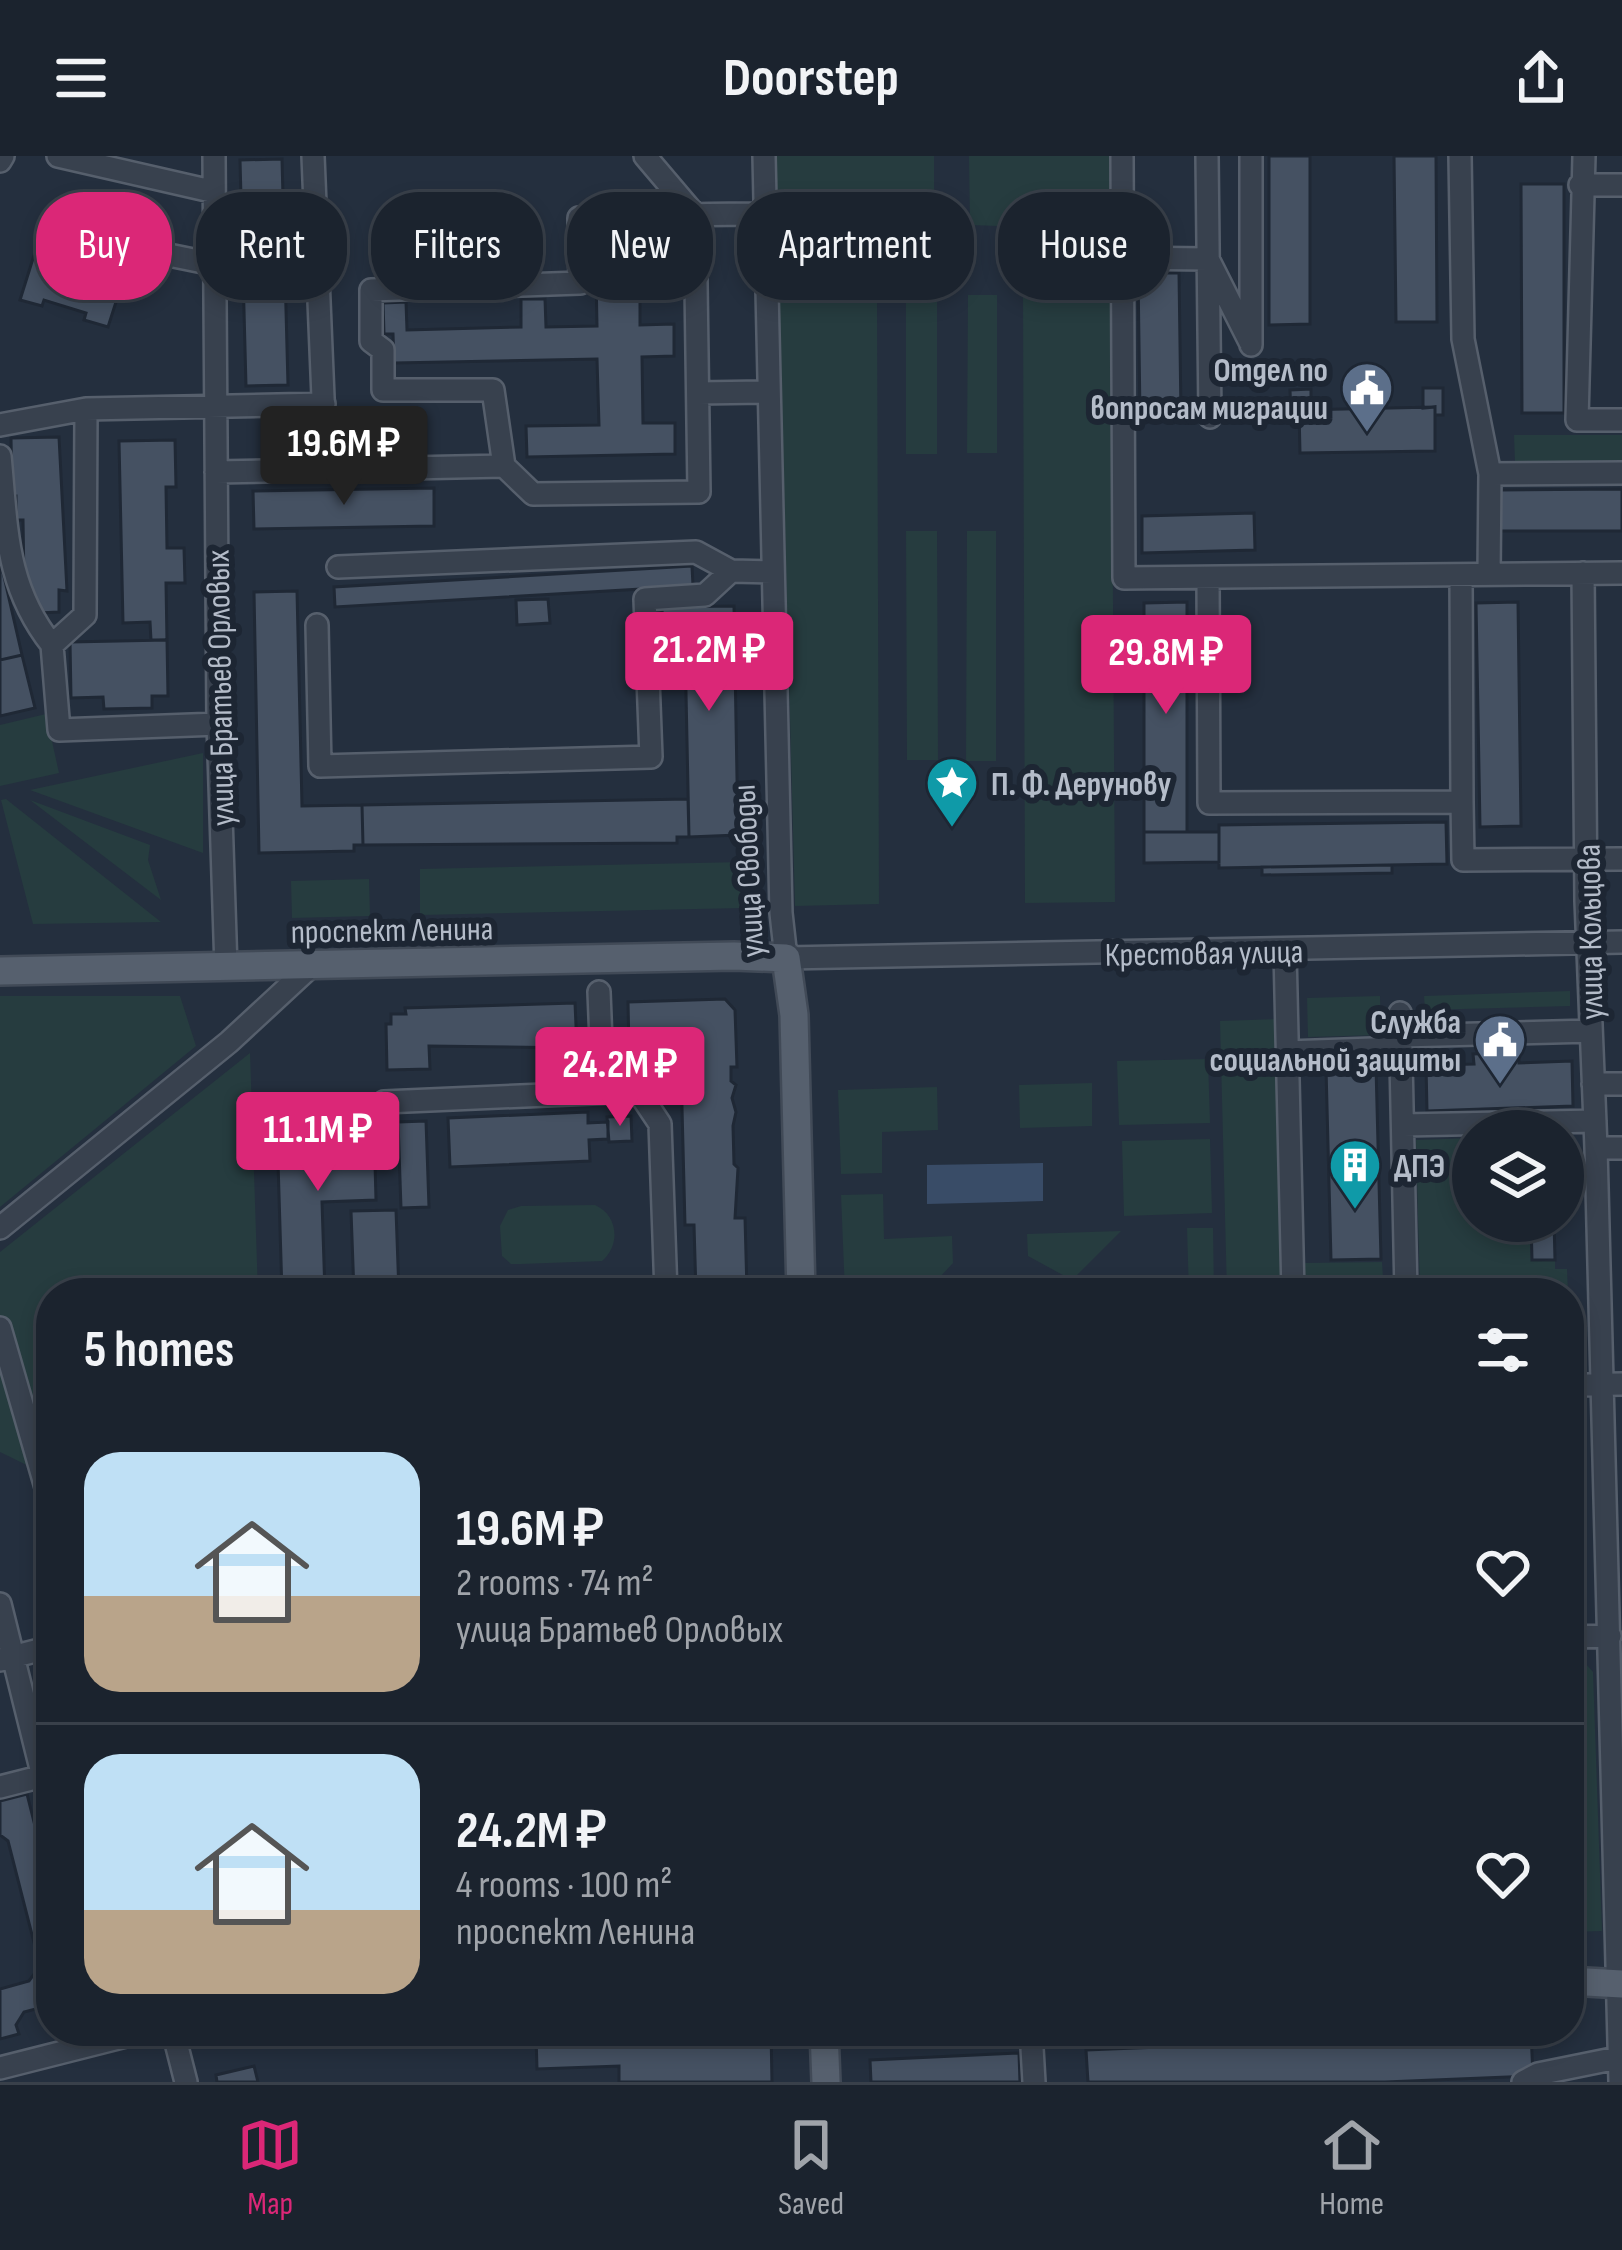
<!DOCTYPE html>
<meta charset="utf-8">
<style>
body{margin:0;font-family:"Sofia Sans Condensed",sans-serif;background:#242b36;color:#f1f3f6;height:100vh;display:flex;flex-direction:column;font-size:45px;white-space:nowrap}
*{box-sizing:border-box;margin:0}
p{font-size:39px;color:#a0a4aa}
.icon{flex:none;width:66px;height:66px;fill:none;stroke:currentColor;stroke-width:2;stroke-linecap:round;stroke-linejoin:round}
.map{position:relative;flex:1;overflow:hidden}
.sheet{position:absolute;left:36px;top:1122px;width:1548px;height:768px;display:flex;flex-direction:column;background:#1b232e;border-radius:48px;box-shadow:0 6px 18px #0003,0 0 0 3px #39404a}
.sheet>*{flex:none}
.top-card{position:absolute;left:36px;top:36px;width:1551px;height:108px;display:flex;gap:24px}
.controls{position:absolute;left:1452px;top:954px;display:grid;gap:24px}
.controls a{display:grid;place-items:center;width:132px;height:132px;border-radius:50%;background:#1b232e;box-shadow:0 6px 18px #0003,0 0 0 3px #39404a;font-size:60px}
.price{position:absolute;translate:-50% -102px;padding:0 27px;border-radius:12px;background:#db2777;color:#fff;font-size:39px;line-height:78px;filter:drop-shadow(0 3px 6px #0008)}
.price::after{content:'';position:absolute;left:50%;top:72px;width:36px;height:27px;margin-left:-18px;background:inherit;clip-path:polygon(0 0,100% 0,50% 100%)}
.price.selected{background:#222;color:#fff}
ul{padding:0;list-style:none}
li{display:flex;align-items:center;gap:36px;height:300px;padding:0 48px}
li+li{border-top:3px solid #39404a}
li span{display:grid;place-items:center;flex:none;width:336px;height:240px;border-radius:36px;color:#555}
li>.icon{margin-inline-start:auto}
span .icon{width:144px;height:144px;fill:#fffc;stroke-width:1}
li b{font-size:51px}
h2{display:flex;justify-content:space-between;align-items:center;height:144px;padding:0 48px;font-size:51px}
.tag{padding:0 42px;border-radius:48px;background:#1b232e;box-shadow:0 6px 18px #0003,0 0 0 3px #39404a;font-size:42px;line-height:108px}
.tag.selected{background:#db2777;color:#fff}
header{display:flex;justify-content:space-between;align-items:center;height:156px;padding:0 48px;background:#1b232e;font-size:54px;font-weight:700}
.dock{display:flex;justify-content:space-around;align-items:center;height:168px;border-top:3px solid #39404a;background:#1b232e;font-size:33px;color:#a0a4aa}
.dock a{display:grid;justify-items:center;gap:6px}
.dock .selected{color:#db2777}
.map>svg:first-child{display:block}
.green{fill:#263c3f}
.water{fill:#394c67}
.building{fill:#455162;stroke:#1f2835;stroke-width:3}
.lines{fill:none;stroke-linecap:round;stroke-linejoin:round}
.minor-casing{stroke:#565f6c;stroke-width:26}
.major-casing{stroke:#414a57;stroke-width:32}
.minor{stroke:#38414e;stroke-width:21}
.major{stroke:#56606e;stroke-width:27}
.labels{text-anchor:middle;stroke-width:12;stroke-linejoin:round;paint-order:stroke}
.poi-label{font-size:33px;font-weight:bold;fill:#b4bcc9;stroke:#1d2633;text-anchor:end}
.street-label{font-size:33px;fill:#b4bcc9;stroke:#1d2633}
</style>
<header><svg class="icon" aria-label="menu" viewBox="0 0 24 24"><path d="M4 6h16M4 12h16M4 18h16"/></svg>Doorstep<svg class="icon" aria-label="share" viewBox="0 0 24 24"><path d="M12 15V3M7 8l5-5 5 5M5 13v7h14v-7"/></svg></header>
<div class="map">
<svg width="1622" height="1926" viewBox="0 0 1622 1926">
<rect width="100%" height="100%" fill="#242f3e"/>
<path class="green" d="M 775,0 L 934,0 L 934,70 L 866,75 C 850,90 850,113 861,132 L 877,137 L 879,748 L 795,750 Z
M 969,0 L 1110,0 L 1115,746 L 1025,747 L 1023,137 C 1033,136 1046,138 1054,130 C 1070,115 1061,84 1047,72 L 970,69 Z
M 937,139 L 937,298 L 906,298 L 906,140 Z
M 968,139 L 997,139 L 997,297 L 967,297 Z
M 1514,279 L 1622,279 L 1622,307 L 1515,307 Z
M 937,375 L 938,604 L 907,604 L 906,375 Z
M 967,375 L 996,375 L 996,605 L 966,605 Z
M 46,558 L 59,617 L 0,630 L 0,569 Z
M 203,597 L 203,697 L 30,634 Z
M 6,643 L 161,766 L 33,768 L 1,644 Z
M 30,644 L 150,689 L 148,704 L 161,744 Z
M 743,706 L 744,752 L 420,759 L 420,713 Z
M 369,723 L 370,760 L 292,762 L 291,725 Z
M 1570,835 L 1570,850 L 1425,854 L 1424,840 Z
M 0,840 L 180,840 L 196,890 L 0,1051 Z
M 1380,840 L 1381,879 L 1308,881 L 1307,842 Z
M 1276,863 L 1284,1137 L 1227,1137 L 1220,865 Z
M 250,897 L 258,1137 L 51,1137 L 51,1317 L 45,1318 L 0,1296 L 0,1096 Z
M 1208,903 L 1210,967 L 1119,969 L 1117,905 Z
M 1092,927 L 1092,970 L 1020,972 L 1019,929 Z
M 937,931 L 938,974 L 882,976 L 882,1017 L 841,1018 L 838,934 Z
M 1473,982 L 1473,1065 L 1531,1065 L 1532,1104 L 1555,1104 L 1555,1113 L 1567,1113 L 1568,1137 L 1420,1137 L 1416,984 Z
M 1210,983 L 1212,1057 L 1124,1060 L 1122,985 Z
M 883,1038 L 884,1083 L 952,1080 L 953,1107 L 925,1137 L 845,1137 L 841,1039 Z
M 595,1049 C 618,1059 621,1089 602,1105 L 521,1108 L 511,1108 L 502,1100 L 500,1070 L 508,1054 L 521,1050 Z
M 1213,1072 L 1214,1137 L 1189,1137 L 1187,1072 Z
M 1121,1075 L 1072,1124 L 1028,1100 L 1027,1078 Z
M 1382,1106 L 1384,1137 L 1305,1137 L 1304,1107 Z
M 1569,1489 L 1593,1516 L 1602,1775 L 1569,1776 Z"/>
<path class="water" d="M 1043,1007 L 1043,1045 L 927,1048 L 927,1009 Z"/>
<path class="building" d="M 1269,0 L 1310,0 L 1310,168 L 1269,169 Z
M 1394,0 L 1436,0 L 1437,166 L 1396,166 Z
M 282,3 L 288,229 L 246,230 L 240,4 Z
M 1521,28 L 1564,28 L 1564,257 L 1522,257 Z
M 417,70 L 417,106 L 404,106 L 404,71 Z
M 672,70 L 672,101 L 639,102 L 640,132 L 645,132 L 645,138 L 640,139 L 640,169 L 674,168 L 674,200 L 642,201 L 643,267 L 675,267 L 675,298 L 527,301 L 526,270 L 599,269 L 597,203 L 394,207 L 393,178 L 384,178 L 383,147 L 406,146 L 407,174 L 521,171 L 521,143 L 545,143 L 546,171 L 597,170 L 595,71 Z
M 36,93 L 124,121 L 108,171 L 84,164 L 86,157 L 44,144 L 42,150 L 20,144 Z
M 1138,117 L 1179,117 L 1181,259 L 1140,260 Z
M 1423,232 L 1443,232 L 1443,259 L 1435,259 L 1435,251 L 1423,252 Z
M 1311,233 L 1311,253 L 1299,254 L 1299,261 L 1291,261 L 1290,234 Z
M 1435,251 L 1435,295 L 1300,297 L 1299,254 Z
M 59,281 L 67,435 L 59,434 L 59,456 L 38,457 L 24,425 L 23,364 L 16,364 L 16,340 L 12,340 L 11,282 Z
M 175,284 L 176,331 L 166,331 L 167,392 L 184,392 L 185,427 L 166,427 L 167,484 L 151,484 L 150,466 L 123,467 L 119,285 Z
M 434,332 L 434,370 L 254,373 L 253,335 Z
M 1622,333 L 1622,375 L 1498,375 L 1499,334 Z
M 1254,357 L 1255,394 L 1142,397 L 1142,360 Z
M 0,403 L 22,499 L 0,504 Z
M 692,410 L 693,430 L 335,451 L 334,431 Z
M 297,435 L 302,650 L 362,649 L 363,689 L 354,689 L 354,695 L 259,697 L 254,436 Z
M 548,443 L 550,467 L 517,469 L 516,444 Z
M 1187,446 L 1187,676 L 1144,676 L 1144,447 Z
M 1518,446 L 1521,670 L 1480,671 L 1476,447 Z
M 734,450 L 738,679 L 689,681 L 685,489 L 663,489 L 662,451 Z
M 167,484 L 168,540 L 152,540 L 152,552 L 104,553 L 103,541 L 71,542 L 70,486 Z
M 22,499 L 35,552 L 0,560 L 0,504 Z
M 688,643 L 689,681 L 677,681 L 677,687 L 363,689 L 362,649 Z
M 1446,666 L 1447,708 L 1219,712 L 1219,669 Z
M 1144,676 L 1219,676 L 1219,706 L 1144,707 Z
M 1392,709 L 1392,717 L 1262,719 L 1262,711 Z
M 725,843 L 735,854 L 737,911 L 731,911 L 731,925 L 736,929 L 732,942 L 736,956 L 733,970 L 734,1008 L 738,1012 L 735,1062 L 745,1062 L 747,1135 L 696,1137 L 694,1069 L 685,1069 L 681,913 L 700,912 L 699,888 L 629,894 L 628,846 Z
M 575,847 L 577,892 L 429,890 L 430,913 L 387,914 L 386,868 L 391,868 L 391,858 L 406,858 L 405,852 Z
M 1519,896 L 1519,907 L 1572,905 L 1573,950 L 1427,955 L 1426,909 L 1474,908 L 1473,898 Z
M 1376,911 L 1381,1103 L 1331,1104 L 1326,912 Z
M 588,956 L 588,967 L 608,966 L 608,983 L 589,984 L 590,1005 L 450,1011 L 448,962 Z
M 631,960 L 632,985 L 609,986 L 607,961 Z
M 426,965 L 429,1051 L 401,1052 L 398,966 Z
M 374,970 L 376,1044 L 322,1046 L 325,1137 L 282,1137 L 277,973 Z
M 396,1054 L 399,1137 L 354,1137 L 351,1055 Z
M 1531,1065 L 1554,1065 L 1555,1104 L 1532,1104 Z
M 27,1638 L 51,1734 L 51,1849 L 24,1856 L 16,1869 L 19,1878 L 0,1883 L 0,1833 L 29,1825 L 40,1810 L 8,1685 L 0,1679 L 0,1645 Z
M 679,1875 L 771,1875 L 772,1926 L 619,1926 L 619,1910 L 537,1913 L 536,1880 Z
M 1531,1876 L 1533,1920 L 1385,1926 L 1088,1926 L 1086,1894 Z
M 1019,1897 L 1020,1926 L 871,1926 L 870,1904 Z
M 254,1910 L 258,1926 L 217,1926 L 216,1919 Z"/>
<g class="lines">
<g class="minor-casing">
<path id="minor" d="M 58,0 L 211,35
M 214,0 L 218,568 L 226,812
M 313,0 L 326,314
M 645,0 L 695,59 L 699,336 L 533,338 L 504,310 L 493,234 L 383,234 L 383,194 L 371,185 L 371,134 L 580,127 L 579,62 C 641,60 703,58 765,58
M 764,0 L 781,757 L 786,802 L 1622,786
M 1122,0 L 1124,422 L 1622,417
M 1207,0 L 1210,261
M 1251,0 L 1251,189
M 1460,0 L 1463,183 L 1490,318 L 1489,418
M 1584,0 L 1577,264 L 1622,264
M 0,5 L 3,0
M 1580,29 L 1622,29
M 85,82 L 213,108
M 1121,102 L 1208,103 L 1250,186
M 698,237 L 769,236
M 0,269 L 86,253
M 0,300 C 7,371 5,430 52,489
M 216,316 L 504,310
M 1490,318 L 1622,317
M 338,411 L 696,396 L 731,415
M 1583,417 L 1586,745 L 1596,992 L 1620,1926
M 1208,422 L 1209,647 L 1462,646 L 1461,419
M 317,469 L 320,610 L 651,601 L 645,443 L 705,439 L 731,415 L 772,416
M 218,568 L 59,574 L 52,489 L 85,459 L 86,253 L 324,248
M 1462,646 L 1463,704 L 1622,703
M 1285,795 L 1293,1137
M 599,836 L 603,935
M 1400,857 L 1406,1137
M 1401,880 L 1591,875
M 1287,896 L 1401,892
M 1593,928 L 1622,928
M 384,946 L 638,935 L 660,968 L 666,1137
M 1403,969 L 1595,965
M 1596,992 L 1622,992
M 0,1072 L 229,886 L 310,811
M 0,1172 L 51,1349
M 1569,1229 L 1622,1228
M 0,1448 L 51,1653
M 1569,1481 L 1610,1480
M 0,1504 L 51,1491
M 0,1631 L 51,1618
M 173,1875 L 186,1926
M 1031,1875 L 1034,1926
M 0,1912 L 146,1875
M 1523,1926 L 1538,1918 L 1622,1901"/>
</g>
<g class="major-casing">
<path id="major" d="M 0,815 L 734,800 L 786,802 L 794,859 L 801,1137
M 1569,1825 L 1622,1828
M 824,1875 L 826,1926"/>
</g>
<use href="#minor" class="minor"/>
<use href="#major" class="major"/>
</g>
<defs>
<g id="civic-pin" transform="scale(2.7)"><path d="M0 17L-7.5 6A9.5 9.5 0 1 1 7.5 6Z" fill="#5c6f8a" stroke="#1d2633"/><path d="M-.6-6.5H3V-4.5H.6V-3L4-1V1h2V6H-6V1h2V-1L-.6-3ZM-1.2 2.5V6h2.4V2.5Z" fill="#fff"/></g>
<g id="sight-pin" transform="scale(2.7)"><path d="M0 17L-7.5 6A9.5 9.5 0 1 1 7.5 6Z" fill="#0f9aa8" stroke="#1d2633"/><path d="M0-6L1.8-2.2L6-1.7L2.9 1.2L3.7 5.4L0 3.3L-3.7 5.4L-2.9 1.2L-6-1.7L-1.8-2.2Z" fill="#fff"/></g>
<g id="building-pin" transform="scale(2.7)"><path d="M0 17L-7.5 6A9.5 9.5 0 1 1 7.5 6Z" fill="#0f9aa8" stroke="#1d2633"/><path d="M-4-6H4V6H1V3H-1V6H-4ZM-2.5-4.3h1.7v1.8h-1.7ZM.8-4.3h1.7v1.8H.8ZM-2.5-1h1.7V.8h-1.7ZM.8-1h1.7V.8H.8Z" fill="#fff"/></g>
</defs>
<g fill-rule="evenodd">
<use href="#civic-pin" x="1367" y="232"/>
<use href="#sight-pin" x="952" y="627"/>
<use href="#civic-pin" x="1500" y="884"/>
<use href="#building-pin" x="1355" y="1009"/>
</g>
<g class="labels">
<g class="poi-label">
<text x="1328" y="225">Отдел по<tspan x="1328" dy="38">вопросам миграции</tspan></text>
<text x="991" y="639" text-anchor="start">П. Ф. Дерунову</text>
<text x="1461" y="877">Служба<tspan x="1461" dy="38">социальной защиты</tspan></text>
<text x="1394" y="1021" text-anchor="start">ДПЭ</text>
</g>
<g class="street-label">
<text transform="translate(219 532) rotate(-91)" y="12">улица Братьев Орловых</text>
<text transform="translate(747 715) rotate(-93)" y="12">улица Свободы</text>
<text transform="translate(392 773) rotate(-1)" y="12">проспект Ленина</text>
<text transform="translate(1589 776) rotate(-91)" y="12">улица Кольцова</text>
<text transform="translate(1204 796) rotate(-1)" y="12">Крестовая улица</text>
</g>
</g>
</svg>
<div class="controls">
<a><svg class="icon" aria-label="layers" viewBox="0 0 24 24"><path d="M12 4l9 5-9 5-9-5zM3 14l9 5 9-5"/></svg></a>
</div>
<b class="price selected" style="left:344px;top:352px">19.6M ₽</b>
<b class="price" style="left:709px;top:558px">21.2M ₽</b>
<b class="price" style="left:1166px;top:561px">29.8M ₽</b>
<b class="price" style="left:620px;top:973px">24.2M ₽</b>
<b class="price" style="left:318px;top:1038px">11.1M ₽</b>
<div class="top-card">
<a class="tag selected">Buy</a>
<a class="tag">Rent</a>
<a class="tag">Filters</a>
<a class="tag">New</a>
<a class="tag">Apartment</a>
<a class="tag">House</a>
</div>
<section class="sheet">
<h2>5 homes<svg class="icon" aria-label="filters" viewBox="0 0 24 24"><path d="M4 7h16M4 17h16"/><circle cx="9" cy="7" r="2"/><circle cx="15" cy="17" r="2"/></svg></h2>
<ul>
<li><span style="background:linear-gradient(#bfe0f5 60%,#b9a48a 0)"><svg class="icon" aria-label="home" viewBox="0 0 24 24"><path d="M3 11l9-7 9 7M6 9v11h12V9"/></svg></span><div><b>19.6M ₽</b><p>2 rooms · 74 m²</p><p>улица Братьев Орловых</p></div><svg class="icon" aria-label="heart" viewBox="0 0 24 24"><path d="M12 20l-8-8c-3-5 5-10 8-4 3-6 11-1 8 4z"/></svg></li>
<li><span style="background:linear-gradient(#bfe0f5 65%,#b9a48a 0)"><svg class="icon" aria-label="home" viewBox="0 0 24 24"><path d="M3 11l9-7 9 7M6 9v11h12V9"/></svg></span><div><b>24.2M ₽</b><p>4 rooms · 100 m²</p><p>проспект Ленина</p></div><svg class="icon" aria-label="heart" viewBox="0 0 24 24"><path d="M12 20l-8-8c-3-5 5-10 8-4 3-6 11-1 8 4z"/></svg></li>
</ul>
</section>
</div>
<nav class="dock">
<a class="selected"><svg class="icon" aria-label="map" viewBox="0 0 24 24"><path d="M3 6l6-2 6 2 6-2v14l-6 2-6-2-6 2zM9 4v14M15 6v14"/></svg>Map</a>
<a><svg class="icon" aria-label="saved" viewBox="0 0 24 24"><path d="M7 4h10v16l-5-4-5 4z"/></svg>Saved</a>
<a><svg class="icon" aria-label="home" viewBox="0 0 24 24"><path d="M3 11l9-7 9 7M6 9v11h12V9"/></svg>Home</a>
</nav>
